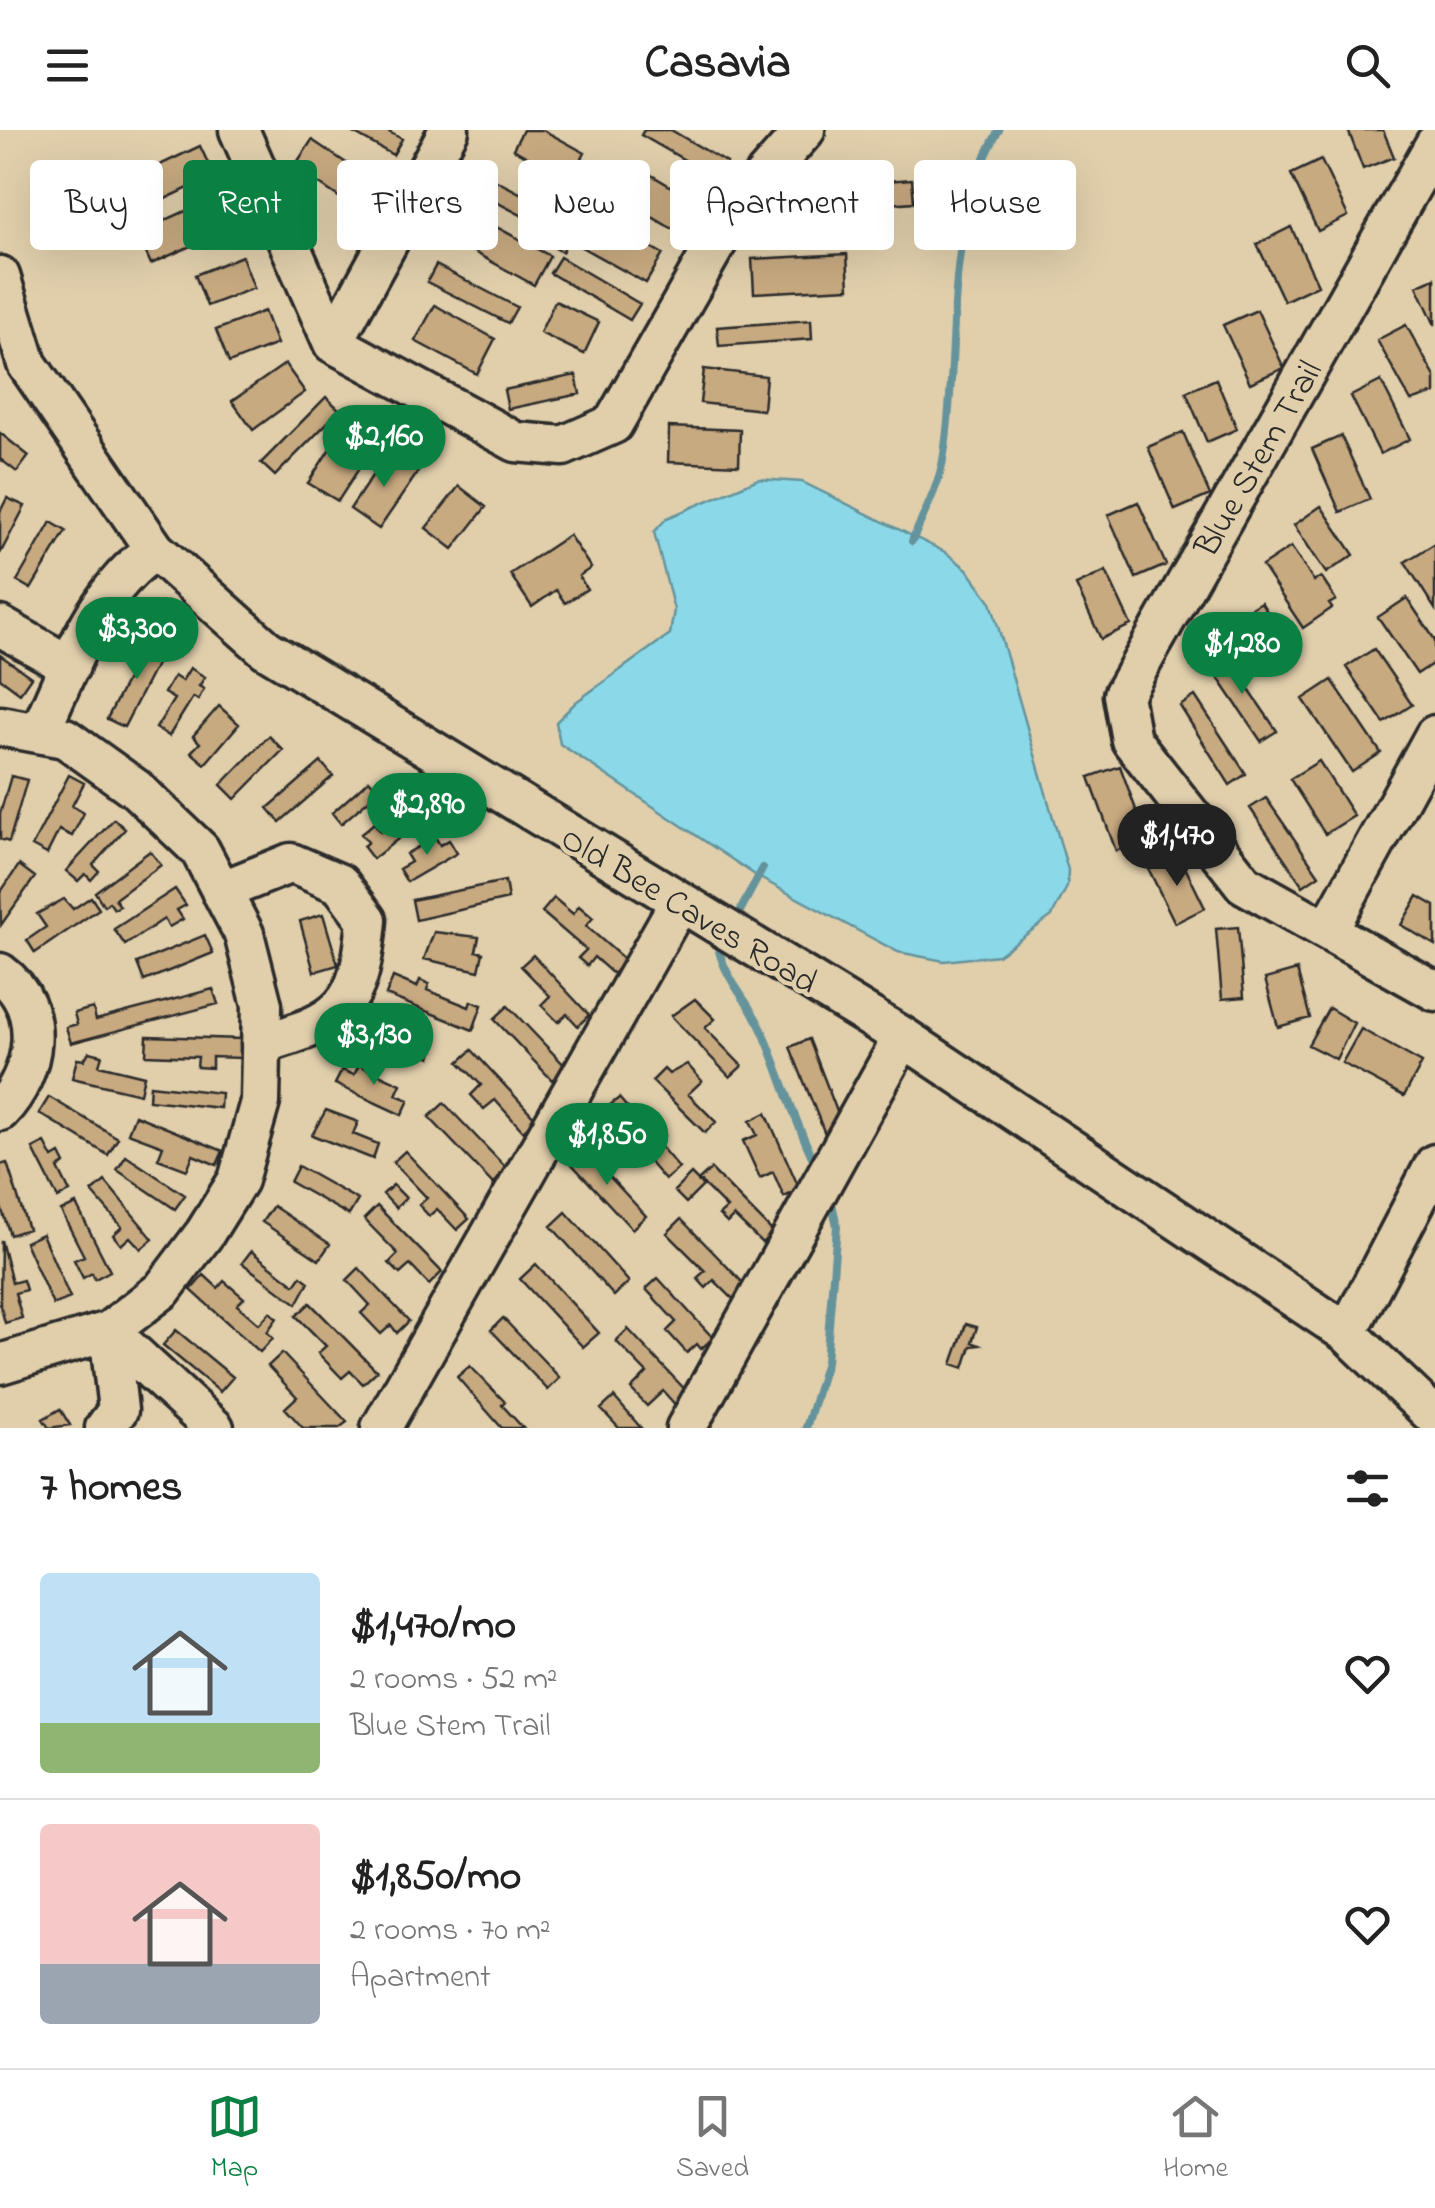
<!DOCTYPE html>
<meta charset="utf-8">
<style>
body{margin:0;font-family:"Indie Flower",sans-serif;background:#f2f2f2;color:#222;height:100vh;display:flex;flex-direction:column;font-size:38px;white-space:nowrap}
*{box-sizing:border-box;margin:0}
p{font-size:32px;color:#767676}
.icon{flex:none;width:55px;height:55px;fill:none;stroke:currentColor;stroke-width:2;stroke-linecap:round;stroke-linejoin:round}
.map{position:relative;height:1298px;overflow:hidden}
.side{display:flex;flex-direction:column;background:#fff;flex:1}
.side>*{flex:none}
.banner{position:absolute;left:30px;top:30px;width:1375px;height:90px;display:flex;gap:20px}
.price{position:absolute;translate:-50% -85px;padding:0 22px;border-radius:35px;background:#0b8043;color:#fff;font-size:32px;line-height:65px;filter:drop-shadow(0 2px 5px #0008)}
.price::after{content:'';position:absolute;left:50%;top:60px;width:30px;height:22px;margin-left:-15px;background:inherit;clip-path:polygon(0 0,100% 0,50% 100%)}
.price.on{background:#222;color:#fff}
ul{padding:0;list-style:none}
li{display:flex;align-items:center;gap:30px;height:250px;padding:0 40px}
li+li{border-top:2px solid #e0e0e0}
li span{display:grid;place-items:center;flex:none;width:280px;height:200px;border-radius:10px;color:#555}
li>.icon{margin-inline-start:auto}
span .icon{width:120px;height:120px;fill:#fffc;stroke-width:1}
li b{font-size:42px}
h2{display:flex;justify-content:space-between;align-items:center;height:120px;padding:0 40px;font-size:42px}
.chip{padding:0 35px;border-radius:10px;background:#fff;box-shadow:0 10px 40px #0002;font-size:35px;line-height:90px}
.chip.on{background:#0b8043;color:#fff}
header{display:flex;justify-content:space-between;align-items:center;height:130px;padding:0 40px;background:#fff;font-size:45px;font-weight:800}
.dock{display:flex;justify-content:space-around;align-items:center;height:140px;border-top:2px solid #e0e0e0;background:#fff;font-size:28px;color:#767676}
.dock a{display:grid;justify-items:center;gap:5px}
.dock .on{color:#0b8043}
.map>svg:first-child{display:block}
.water{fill:#8bd9e8;stroke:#65939c;stroke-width:2.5}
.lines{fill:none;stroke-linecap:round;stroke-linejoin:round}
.stream{stroke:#65939c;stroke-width:8}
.building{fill:#c8aa81;stroke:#2b2b2b;stroke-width:2.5}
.minor-casing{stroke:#2b2b2b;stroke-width:45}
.minor{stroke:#e1cfac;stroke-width:38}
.labels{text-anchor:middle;stroke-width:9;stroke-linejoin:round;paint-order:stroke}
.street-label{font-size:35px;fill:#2b2b2b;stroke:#e1cfac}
</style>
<header><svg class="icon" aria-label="menu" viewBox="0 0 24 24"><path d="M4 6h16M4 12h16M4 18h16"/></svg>Casavia<svg class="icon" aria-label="search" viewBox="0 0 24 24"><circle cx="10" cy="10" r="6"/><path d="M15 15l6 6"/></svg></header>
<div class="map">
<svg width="1435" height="1298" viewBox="0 0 1435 1298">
<rect width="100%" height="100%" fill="#e1cfac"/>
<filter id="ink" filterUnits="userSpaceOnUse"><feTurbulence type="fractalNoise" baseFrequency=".01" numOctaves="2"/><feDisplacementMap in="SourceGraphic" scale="20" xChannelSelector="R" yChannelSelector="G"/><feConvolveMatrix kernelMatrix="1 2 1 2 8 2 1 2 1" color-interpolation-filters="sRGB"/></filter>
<g filter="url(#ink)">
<path class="water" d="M 758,349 L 802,352 L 945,422 L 967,439 L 991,472 L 1068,740 L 1067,757 L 1052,786 L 998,825 L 944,831 L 898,822 L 758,747 L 560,614 L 556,592 L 576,572 L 670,504 L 674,480 L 654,402 L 667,388 Z"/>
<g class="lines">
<path class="stream" d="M 912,411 C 924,384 940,354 944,324 C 961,215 941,100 999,0
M 739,783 L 763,738
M 719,821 C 727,852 751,874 763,902 C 783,948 795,995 818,1039
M 806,1298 L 826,1232 L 837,1096 L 830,1065"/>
</g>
<path class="building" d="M 348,0 L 385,0 L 402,9 L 393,25 Z
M 523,0 L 543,0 L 585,23 L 570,51 L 513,19 Z
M 644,0 L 671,0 L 727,33 L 718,49 L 641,5 Z
M 1348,0 L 1383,0 L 1394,27 L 1363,39 Z
M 312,10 L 385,59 L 367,86 L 294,37 Z
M 200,16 L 214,46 L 144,79 L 130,49 Z
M 1321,30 L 1348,86 L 1318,101 L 1291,44 Z
M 638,37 L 700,74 L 681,104 L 620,68 Z
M 489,47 L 568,88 L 559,105 L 481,64 Z
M 912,49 L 914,72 L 820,79 L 818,56 Z
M 223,64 L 237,95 L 151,134 L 137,103 Z
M 467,81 L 550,126 L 534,155 L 452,110 Z
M 592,84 L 663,124 L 646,153 L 576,114 Z
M 1291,97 L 1318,155 L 1284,171 L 1257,114 Z
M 565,102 L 571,105 L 562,122 L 545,112 L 550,103 L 561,109 Z
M 847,124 L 849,158 L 754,163 L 752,129 Z
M 242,126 L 254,158 L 207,176 L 195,145 Z
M 560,127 L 640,174 L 630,190 L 550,143 Z
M 436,135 L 517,177 L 508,193 L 427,152 Z
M 1435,148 L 1435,195 L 1417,156 Z
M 555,171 L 599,192 L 584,224 L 540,203 Z
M 435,175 L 495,209 L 477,244 L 415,211 Z
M 1257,180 L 1284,238 L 1250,253 L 1223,195 Z
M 264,181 L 277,214 L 229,233 L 216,200 Z
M 811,190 L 812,209 L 719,216 L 717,197 Z
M 1406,195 L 1435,247 L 1435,263 L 1411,271 L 1377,210 Z
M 285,234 L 305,262 L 253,300 L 232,271 Z
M 704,239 L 766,246 L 763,280 L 700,273 Z
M 576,245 L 580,264 L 508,279 L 504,260 Z
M 1216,249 L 1237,299 L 1207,312 L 1186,262 Z
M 1381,251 L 1410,309 L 1380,324 L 1351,266 Z
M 326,267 L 340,280 L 275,346 L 261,333 Z
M 669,297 L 740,300 L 739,335 L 668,332 Z
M 341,301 L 371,320 L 338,371 L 308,353 Z
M 1183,302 L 1210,365 L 1175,380 L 1148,317 Z
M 0,303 L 29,326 L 17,342 L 0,329 Z
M 1341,306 L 1370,369 L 1340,382 L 1312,319 Z
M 388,322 L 418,342 L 379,399 L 350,379 Z
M 459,356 L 486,377 L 453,419 L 426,398 Z
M 7,368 L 25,376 L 0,424 L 0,382 Z
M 1138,372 L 1166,435 L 1136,448 L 1108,385 Z
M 1321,376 L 1354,425 L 1326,443 L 1294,395 Z
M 51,392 L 66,401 L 31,459 L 17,451 Z
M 569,405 L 591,438 L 579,446 L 587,459 L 565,473 L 556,460 L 532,477 L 510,444 Z
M 1434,414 L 1435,416 L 1435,479 L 1405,432 Z
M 1291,417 L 1314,451 L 1321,447 L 1336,470 L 1329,474 L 1332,478 L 1303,498 L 1262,436 Z
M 1106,441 L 1131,495 L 1101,509 L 1076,455 Z
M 1407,468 L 1435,510 L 1435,532 L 1417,544 L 1378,487 Z
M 1261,472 L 1292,521 L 1264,539 L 1233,489 Z
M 149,506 L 166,515 L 124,597 L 107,589 Z
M 1374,519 L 1412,575 L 1384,593 L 1346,537 Z
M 1224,523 L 1277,601 L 1261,611 L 1208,533 Z
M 0,525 L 31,547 L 20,563 L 0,548 Z
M 190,538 L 205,547 L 199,556 L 204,559 L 198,570 L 193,567 L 169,606 L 156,598 L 174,569 L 164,563 L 174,546 L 182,551 Z
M 1332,550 L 1381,623 L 1352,642 L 1303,569 Z
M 1195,566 L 1246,644 L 1230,655 L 1180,576 Z
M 219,576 L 239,594 L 205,634 L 191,622 L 200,613 L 193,606 Z
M 269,606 L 283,620 L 235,669 L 221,655 Z
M 1319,631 L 1354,686 L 1325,704 L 1290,649 Z
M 321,632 L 333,646 L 280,692 L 268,678 Z
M 1120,636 L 1147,710 L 1116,721 L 1089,647 Z
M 69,645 L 84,653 L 72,676 L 84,683 L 72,706 L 59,700 L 47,724 L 32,716 Z
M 11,646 L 27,650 L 9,712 L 0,709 L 0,684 Z
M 369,650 L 379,661 L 341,694 L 332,683 Z
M 1266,668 L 1319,745 L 1303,756 L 1250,678 Z
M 408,680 L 418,693 L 373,729 L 363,716 L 368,712 L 361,704 L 374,693 L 381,702 Z
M 114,689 L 125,699 L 93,735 L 99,741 L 91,750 L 85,744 L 78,751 L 66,741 Z
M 435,707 L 440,715 L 449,710 L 457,723 L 407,752 L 399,739 L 411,732 L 406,724 Z
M 150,721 L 161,735 L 115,769 L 120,776 L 114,779 L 109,772 L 104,776 L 95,762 Z
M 1179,725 L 1205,778 L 1175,793 L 1149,740 Z
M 19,735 L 35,747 L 1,795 L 0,763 Z
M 505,751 L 508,769 L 416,790 L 412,770 Z
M 175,759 L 186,775 L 177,780 L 183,789 L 169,797 L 164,789 L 125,815 L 114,799 Z
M 1418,766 L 1435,776 L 1435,815 L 1401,795 Z
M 91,767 L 99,779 L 35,823 L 27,810 L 46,797 L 37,784 L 64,769 L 73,779 Z
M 554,768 L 573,784 L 579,776 L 593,788 L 586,796 L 625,830 L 613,844 L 594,827 L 587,836 L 578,828 L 586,820 L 542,782 Z
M 323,784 L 338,835 L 314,842 L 300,791 Z
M 1238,797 L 1244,867 L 1222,869 L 1216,799 Z
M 434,802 L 479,807 L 476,821 L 483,823 L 479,841 L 424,829 Z
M 205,805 L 213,823 L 144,851 L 137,833 Z
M 533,825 L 589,885 L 578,896 L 567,884 L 558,892 L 541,875 L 550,866 L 521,836 Z
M 1297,840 L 1310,888 L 1278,897 L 1265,849 Z
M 393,847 L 417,857 L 420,850 L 429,854 L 427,860 L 469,877 L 471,871 L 482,875 L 473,900 L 386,865 Z
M 213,859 L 218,874 L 71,913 L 66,897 L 77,894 L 74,883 L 93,878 L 96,890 Z
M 695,869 L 715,889 L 705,898 L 742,936 L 730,947 L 671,886 Z
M 508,876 L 566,937 L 552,950 L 494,889 Z
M 1329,878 L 1354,893 L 1336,929 L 1308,915 Z
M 1361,899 L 1422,933 L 1404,966 L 1342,933 Z
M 400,901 L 435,917 L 431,927 L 396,911 Z
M 147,906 L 242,909 L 241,928 L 212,927 L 212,938 L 197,937 L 198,927 L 146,925 Z
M 809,909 L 843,997 L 825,1004 L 790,917 Z
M 472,920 L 536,989 L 523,1001 L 495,970 L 484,979 L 471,965 L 481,955 L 459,932 Z
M 89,922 L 102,925 L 99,935 L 144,946 L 140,964 L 72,948 L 77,929 L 84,930 Z
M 687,934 L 702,951 L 688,964 L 716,992 L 705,1003 L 652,951 L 664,939 L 669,944 Z
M 359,935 L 401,954 L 396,965 L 409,970 L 402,985 L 335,954 L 342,940 L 354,945 Z
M 150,955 L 221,963 L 220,978 L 149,970 Z
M 49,967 L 118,1008 L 108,1025 L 39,983 Z
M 619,968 L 679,1038 L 665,1050 L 604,980 Z
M 444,973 L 508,1040 L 493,1054 L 429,987 Z
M 326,980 L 358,992 L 353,1004 L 378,1014 L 373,1029 L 312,1005 Z
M 766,983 L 800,1060 L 784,1067 L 773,1042 L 760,1048 L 743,1011 L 757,1005 L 750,991 Z
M 135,985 L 223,1021 L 217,1035 L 193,1025 L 187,1040 L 158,1029 L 163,1016 L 128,1003 Z
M 45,1013 L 53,1028 L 60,1024 L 65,1034 L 58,1038 L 70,1062 L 58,1068 L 33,1019 Z
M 583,1018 L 646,1086 L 632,1099 L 569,1031 Z
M 405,1021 L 469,1089 L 457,1100 L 437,1079 L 429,1086 L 419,1075 L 427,1068 L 393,1032 Z
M 126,1026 L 185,1065 L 175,1079 L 117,1040 Z
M 7,1033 L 28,1099 L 10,1105 L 0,1074 L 0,1035 Z
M 298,1036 L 358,1070 L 349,1085 L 290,1052 Z
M 711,1039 L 773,1102 L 762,1113 L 734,1086 L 727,1093 L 719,1085 L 727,1078 L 699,1050 Z
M 691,1044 L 703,1056 L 686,1073 L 674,1061 Z
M 105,1051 L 153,1109 L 141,1119 L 130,1107 L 121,1115 L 113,1105 L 122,1097 L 92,1062 Z
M 393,1055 L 406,1068 L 396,1078 L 383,1064 Z
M 76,1074 L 110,1141 L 95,1149 L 92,1143 L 83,1148 L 74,1130 L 84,1126 L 61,1081 Z
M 273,1076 L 330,1114 L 319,1130 L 262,1092 Z
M 377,1076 L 442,1142 L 429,1155 L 410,1135 L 400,1144 L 389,1133 L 398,1124 L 364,1089 Z
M 566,1082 L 629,1152 L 614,1166 L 551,1096 Z
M 681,1089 L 746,1156 L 733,1169 L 714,1150 L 706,1158 L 697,1148 L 705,1141 L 667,1103 Z
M 42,1104 L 70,1168 L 53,1175 L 25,1112 Z
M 1,1110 L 12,1153 L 23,1150 L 26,1160 L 15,1163 L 22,1188 L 5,1193 L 0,1174 Z
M 251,1121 L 295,1155 L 301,1146 L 309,1152 L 297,1174 L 242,1133 Z
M 536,1134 L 599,1203 L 583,1217 L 520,1149 Z
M 359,1138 L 409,1191 L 397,1203 L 391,1195 L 381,1204 L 361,1183 L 370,1175 L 347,1150 Z
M 204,1145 L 218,1158 L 224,1151 L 244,1168 L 237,1175 L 259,1194 L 270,1182 L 277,1188 L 267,1202 L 273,1208 L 260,1222 L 191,1160 Z
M 658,1148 L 713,1208 L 701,1219 L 697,1214 L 687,1223 L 667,1201 L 676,1192 L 646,1159 Z
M 310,1173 L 377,1241 L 363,1254 L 350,1241 L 342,1248 L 318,1223 L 326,1216 L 296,1186 Z
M 503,1188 L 560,1248 L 548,1260 L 491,1200 Z
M 966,1194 L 977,1197 L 972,1212 L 979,1215 L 971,1216 L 964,1238 L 952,1234 Z
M 628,1199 L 692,1267 L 679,1279 L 663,1261 L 647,1276 L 631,1259 L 647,1243 L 616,1211 Z
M 176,1200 L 233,1247 L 220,1262 L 163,1215 Z
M 282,1223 L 347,1292 L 339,1298 L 303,1298 L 285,1278 L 297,1267 L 268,1236 Z
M 470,1236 L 505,1272 L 502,1275 L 523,1298 L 502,1298 L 457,1247 Z
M 614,1267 L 641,1298 L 619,1298 L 601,1279 Z
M 60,1279 L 70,1295 L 49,1298 L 43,1289 Z"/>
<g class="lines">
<g class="minor-casing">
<path id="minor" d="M 239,0 L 333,213 L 516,312 L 563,316 L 613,294 L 737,77 L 805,0
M 1435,14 L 1123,565 L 1131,610 L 1244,754 L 1435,861
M 0,146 L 27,234 L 155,420 L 266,519 L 903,907 L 1347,1203 L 1435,1287
M 333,213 L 449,0
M 0,496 L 70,536
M 0,596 L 65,608 L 136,659 L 200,720 L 244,804 L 262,875 L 260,972 L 238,1050 L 205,1103 L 162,1160 L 109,1201 L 0,1234
M 39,603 C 69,539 94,460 155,420
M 221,761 L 291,733 L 340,754 L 367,790 C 359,878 344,890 261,914
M 1328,800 L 1435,605
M 0,843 C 48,878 36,944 0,981
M 109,1201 L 214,1298
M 1347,1203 L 1435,1034
M 105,1298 L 118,1280 L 109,1201
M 381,1298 L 679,773
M 686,1298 L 903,907"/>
</g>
<use href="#minor" class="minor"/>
</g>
</g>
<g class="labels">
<g class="street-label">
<text transform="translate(1257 328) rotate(-60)" y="12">Blue Stem Trail</text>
<text transform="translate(690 779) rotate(31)" y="12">Old Bee Caves Road</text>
</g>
</g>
</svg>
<b class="price" style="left:384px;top:360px">$2,160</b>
<b class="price" style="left:137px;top:552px">$3,300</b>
<b class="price" style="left:1242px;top:567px">$1,280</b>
<b class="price" style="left:427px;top:728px">$2,890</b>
<b class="price on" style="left:1177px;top:759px">$1,470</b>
<b class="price" style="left:374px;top:958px">$3,130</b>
<b class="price" style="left:607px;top:1058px">$1,850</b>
<div class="banner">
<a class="chip">Buy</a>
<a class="chip on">Rent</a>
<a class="chip">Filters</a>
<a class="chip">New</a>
<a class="chip">Apartment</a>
<a class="chip">House</a>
</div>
</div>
<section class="side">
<h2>7 homes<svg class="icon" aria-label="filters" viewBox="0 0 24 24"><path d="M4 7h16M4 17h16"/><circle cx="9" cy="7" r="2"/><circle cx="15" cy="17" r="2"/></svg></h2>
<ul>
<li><span style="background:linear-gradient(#bfe0f5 75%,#8fb573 0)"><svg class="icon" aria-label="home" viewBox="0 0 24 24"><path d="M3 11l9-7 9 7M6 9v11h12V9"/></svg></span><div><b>$1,470/mo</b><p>2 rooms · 52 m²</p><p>Blue Stem Trail</p></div><svg class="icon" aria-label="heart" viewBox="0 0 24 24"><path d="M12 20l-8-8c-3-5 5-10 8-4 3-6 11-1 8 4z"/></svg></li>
<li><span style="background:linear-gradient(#f6c9c9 70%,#9aa5b1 0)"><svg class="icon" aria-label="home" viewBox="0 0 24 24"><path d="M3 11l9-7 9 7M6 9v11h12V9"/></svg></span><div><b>$1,850/mo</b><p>2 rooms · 70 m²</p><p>Apartment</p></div><svg class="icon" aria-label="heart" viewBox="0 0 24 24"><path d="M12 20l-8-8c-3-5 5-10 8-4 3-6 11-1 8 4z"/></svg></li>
</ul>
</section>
<nav class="dock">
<a class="on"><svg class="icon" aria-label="map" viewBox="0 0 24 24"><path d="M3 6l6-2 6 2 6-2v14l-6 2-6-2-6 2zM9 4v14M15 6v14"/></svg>Map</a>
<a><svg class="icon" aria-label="saved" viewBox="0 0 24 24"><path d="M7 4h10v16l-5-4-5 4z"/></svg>Saved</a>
<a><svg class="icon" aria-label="home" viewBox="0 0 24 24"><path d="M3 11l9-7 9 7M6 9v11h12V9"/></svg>Home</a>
</nav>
